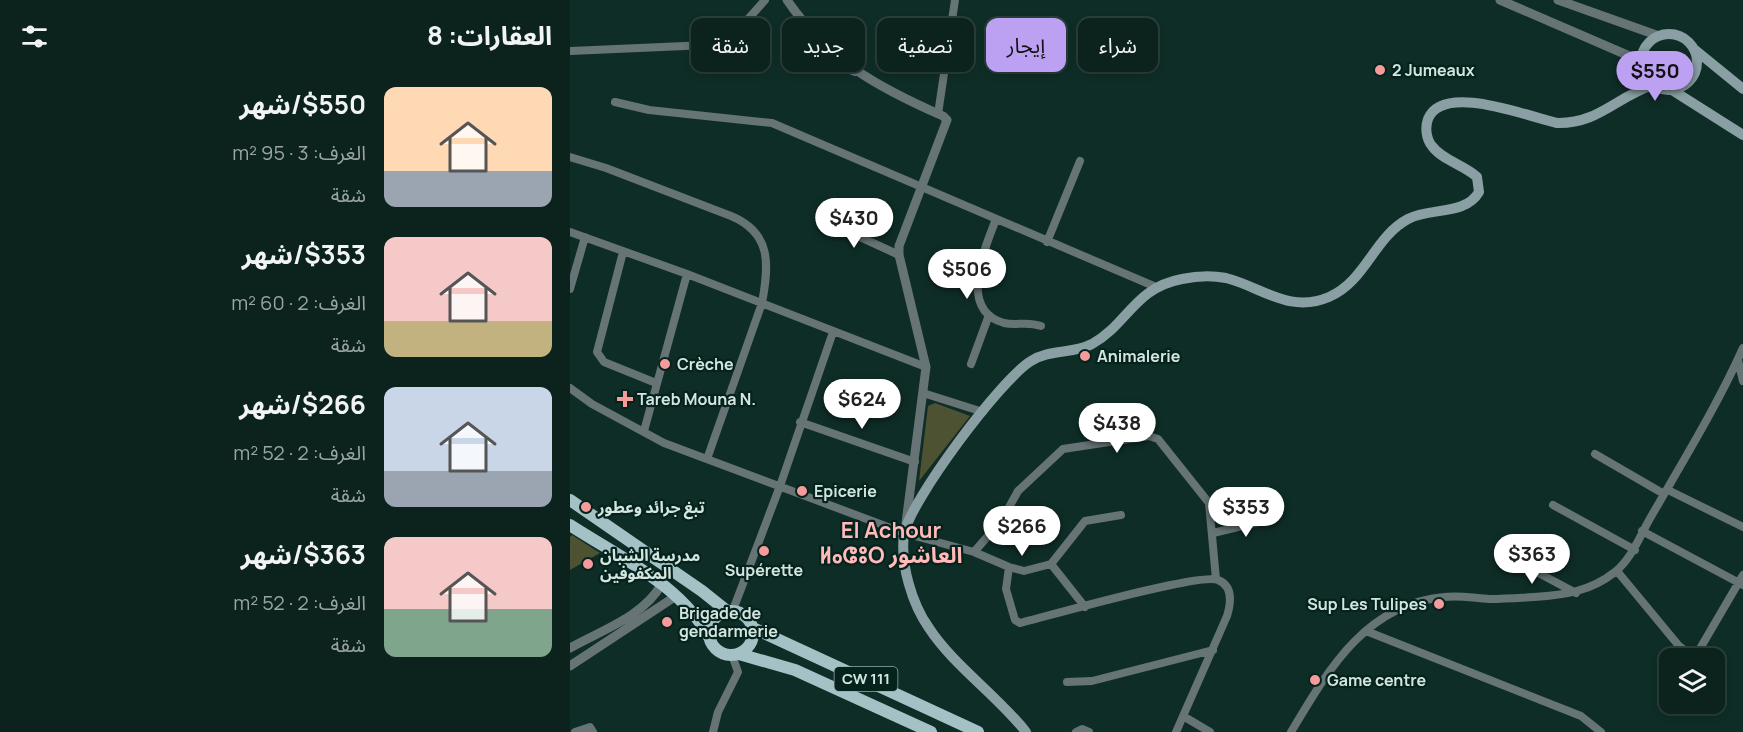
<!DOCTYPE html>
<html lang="ar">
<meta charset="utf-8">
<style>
body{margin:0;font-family:Manrope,"Noto Sans Arabic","Noto Sans Tifinagh",sans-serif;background:#142a26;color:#f1f3f6;direction:rtl;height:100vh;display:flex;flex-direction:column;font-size:22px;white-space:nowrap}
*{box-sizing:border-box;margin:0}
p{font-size:20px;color:#9aa4a4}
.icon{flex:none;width:33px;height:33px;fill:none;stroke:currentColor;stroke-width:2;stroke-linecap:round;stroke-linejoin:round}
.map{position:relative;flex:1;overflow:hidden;direction:ltr}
.drawer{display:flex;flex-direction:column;background:#0b221d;width:570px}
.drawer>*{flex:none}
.banner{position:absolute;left:18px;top:18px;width:570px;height:54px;direction:rtl;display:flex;gap:12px}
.buttons{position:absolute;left:1089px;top:648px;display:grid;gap:12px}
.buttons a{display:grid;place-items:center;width:66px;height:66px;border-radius:12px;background:#0b221d;box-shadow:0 3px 9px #0003,0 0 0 2px #2b3f3b;font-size:30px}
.price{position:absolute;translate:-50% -51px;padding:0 14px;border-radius:21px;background:#fff;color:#222;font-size:20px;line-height:39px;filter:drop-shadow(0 2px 3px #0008)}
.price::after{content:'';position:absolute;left:50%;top:36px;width:18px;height:14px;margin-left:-9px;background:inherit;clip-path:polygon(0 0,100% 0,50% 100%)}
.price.on{background:#bca0f2;color:#111}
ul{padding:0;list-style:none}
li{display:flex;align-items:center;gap:18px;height:150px;padding:0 18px}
li span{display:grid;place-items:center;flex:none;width:168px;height:120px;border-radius:12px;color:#555}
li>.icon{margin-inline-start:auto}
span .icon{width:72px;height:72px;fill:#fffc;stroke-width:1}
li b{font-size:26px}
h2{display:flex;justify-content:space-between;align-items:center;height:72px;padding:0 18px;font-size:26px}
.tag{padding:0 21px;border-radius:12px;background:#0b221d;box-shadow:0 3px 9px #0003,0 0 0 2px #2b3f3b;font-size:21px;line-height:54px}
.tag.on{background:#bca0f2;color:#111}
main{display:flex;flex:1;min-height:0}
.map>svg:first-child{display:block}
.green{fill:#4d5233}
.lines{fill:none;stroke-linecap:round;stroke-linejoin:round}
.minor{stroke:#667476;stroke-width:8}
.tertiary{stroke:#667476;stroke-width:9}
.secondary{stroke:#899fa3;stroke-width:10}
.primary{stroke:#a4c1c6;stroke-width:12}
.poi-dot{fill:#f59b9b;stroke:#05231d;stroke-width:2}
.labels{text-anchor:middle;stroke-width:4.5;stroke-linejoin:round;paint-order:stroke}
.shield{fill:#05231d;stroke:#96aba6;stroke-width:1.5}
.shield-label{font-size:15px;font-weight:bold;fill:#d4e5e0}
.poi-label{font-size:16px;font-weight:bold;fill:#d4e5e0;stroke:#05231d;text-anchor:start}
.district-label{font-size:22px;font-weight:bold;fill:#ffbab9;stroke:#05231d}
</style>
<main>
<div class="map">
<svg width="1173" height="732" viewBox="0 0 1173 732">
<rect width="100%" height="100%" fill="#0f2d27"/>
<path class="green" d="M 365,403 L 400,416 L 349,481 L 358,406 Z
M 2,535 L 30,553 L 0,570 L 0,537 Z"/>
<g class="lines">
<path class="minor" d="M 0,51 L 161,44 L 169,38 L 179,18 L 195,0
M 229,51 L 285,72
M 45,102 L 79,110 L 202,123 L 586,287
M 368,114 L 385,0
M 0,157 L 36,168 L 161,216 C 202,233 199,265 192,303 L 137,459
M 251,219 L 329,255
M 426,219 C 415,248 387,310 434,323 C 446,326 457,321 471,326
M 0,232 L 117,274 L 356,367
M 477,242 L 510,161
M 53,252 L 27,352 L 34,362 L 86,383
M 0,289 L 15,237
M 1168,360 L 1173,381
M 401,364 L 419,315
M 0,388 L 22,404 L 94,443 L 334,533 L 404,552 L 439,567 L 454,571 L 481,564 L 515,521 L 551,515
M 353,393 L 413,412
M 230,422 L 345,462
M 74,431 L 117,274
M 1025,454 L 1094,494
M 1098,490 L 1173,527
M 983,505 L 1065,550
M 1072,531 L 1173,585
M 643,533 L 702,519
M 404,552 L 432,520 L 448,491 L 493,449 L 579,436 L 588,439 L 639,503 L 646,579
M 931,553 L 1006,593
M 481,564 L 515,607
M 439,567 L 436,589 L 445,620 L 450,623 C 478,616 631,572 648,580 C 663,586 661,603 657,616 L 606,732
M 1047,571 L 1109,646 L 1121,655 L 1128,652 L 1173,575
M 163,610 L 210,486 L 263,332
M 796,631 L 1011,716 L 1031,732
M 497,682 L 522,681 L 643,650
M 613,716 L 640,732
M 5,732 L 20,727 L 23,732
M 143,732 L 148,712 L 168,672 L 162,655
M 506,732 L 512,729 L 519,732
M 721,732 C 757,672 795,604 874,597 C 888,595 904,598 919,599 C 934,599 949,598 964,597 C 995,595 1021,591 1045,572 C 1063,557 1070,535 1082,515 C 1113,461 1147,406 1173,348"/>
<path class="tertiary" d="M 217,0 C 259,61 307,87 373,116 L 377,120 L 329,246 L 329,255 L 356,367 L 336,523
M 930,0 L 1071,61
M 988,0 L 1089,36
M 0,648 C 30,631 74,616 91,585
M 0,666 L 106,596"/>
<path class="secondary" d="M1071 62a28 28 0 1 1 56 0a28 28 0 1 1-56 0Z
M 1124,49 L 1173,89
M 1102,90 L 1173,135
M 456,732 C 428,696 383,665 359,628 C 342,604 330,564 334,534 C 340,501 431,379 461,361 C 480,349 503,354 522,344 C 558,324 564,288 612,279 C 626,276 641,275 656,278 C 692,287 719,314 759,297 C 796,281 804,237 838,219 C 860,207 895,216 909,192 L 907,177 C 894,165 872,160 862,146 C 856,139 855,127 858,119 C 873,82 959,117 987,123 C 1028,124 1046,97 1083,85"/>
<path class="primary" d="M 0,500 L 132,591 L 157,611
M 0,525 C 49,557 114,586 141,641
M139 633a22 22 0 1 1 44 0a22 22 0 1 1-44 0Z
M 183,628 L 408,732
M 169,654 L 225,670 L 361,732"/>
</g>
<g class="poi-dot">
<circle cx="810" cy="70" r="6"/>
<circle cx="515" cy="356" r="6"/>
<circle cx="95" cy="364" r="6"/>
<path d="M52 390h6v6h6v6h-6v6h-6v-6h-6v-6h6z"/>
<circle cx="232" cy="491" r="6"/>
<circle cx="16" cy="507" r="6"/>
<circle cx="194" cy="551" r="6"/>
<circle cx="18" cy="564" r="6"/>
<circle cx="869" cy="604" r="6"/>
<circle cx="97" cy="622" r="6"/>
<circle cx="745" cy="680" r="6"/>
</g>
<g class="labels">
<rect class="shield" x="264.5" y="667" width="63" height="24" rx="4.5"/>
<g class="shield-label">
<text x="296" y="684">CW 111</text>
</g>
<g class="poi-label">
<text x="822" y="76">2 Jumeaux</text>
<text x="527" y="362">Animalerie</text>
<text x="107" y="370">Crèche</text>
<text x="67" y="405">Tareb Mouna N.</text>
<text x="244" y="497">Epicerie</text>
<text x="28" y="513">تبغ جرائد وعطور</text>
<text x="30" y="561">مدرسة الشبان<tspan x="30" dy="18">المكفوفين</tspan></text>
<text x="194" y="576" text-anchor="middle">Supérette</text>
<text x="857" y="610" text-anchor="end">Sup Les Tulipes</text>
<text x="109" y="619">Brigade de<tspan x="109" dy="18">gendarmerie</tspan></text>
<text x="757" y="686">Game centre</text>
</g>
<g class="district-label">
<text x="321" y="538">El Achour<tspan x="321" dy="25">ⵍⴰⵛⵓⵔ العاشور</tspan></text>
</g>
</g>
</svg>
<div class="buttons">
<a><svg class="icon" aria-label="layers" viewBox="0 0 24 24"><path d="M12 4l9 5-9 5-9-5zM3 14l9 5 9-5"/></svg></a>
</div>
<b class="price on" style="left:1085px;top:102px">$550</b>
<b class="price" style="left:284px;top:249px">$430</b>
<b class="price" style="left:397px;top:300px">$506</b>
<b class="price" style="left:292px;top:430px">$624</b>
<b class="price" style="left:547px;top:454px">$438</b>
<b class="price" style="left:676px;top:538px">$353</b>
<b class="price" style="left:452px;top:557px">$266</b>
<b class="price" style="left:962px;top:585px">$363</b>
<div class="banner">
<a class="tag">شراء</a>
<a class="tag on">إيجار</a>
<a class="tag">تصفية</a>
<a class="tag">جديد</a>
<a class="tag">شقة</a>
</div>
</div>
<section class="drawer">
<h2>العقارات: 8<svg class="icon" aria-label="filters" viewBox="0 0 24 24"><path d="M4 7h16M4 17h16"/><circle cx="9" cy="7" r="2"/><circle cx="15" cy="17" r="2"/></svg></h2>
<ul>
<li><span style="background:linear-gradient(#ffd9b3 70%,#9aa5b1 0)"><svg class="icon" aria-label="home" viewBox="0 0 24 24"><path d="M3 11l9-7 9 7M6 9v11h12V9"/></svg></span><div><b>$550/شهر</b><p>الغرف: 3 · 95 m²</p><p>شقة</p></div></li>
<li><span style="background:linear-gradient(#f6c9c9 70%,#c2b280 0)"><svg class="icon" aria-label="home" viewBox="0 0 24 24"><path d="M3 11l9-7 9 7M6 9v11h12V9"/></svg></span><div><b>$353/شهر</b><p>الغرف: 2 · 60 m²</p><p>شقة</p></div></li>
<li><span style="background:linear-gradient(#c9d6e8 70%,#9aa5b1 0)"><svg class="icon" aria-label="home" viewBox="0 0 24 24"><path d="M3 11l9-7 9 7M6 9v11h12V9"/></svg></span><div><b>$266/شهر</b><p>الغرف: 2 · 52 m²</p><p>شقة</p></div></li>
<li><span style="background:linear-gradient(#f6c9c9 60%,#7fa58c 0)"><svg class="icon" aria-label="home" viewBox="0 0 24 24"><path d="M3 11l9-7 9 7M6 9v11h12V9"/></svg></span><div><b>$363/شهر</b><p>الغرف: 2 · 52 m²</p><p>شقة</p></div></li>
</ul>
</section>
</main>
